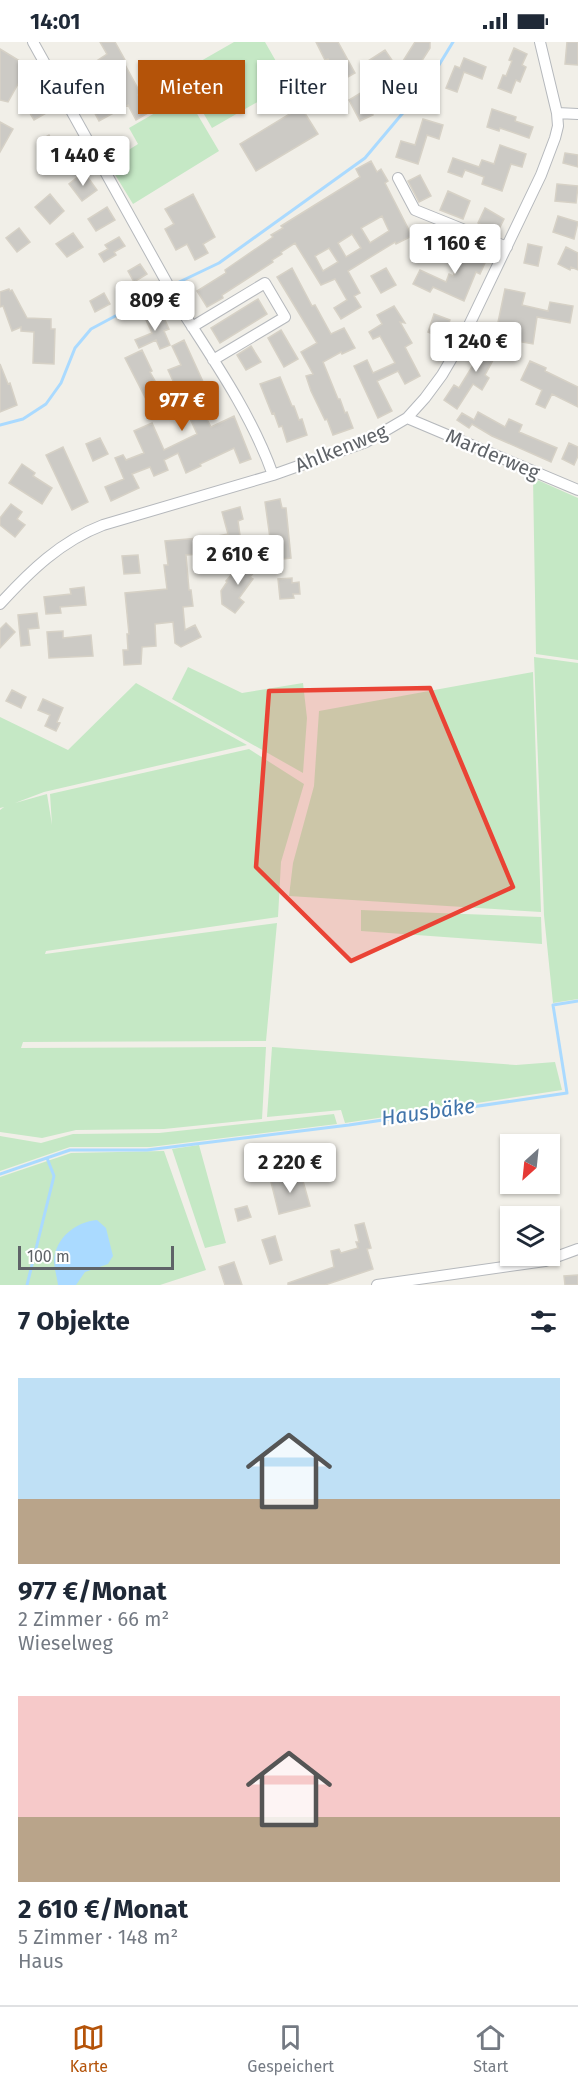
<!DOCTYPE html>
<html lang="de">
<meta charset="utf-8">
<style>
body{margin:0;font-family:"Fira Sans",sans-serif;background:#f2f2f3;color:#1f2937;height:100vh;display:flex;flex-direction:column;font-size:22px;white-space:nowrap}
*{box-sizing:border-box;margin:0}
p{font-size:20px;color:#747a83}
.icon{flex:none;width:33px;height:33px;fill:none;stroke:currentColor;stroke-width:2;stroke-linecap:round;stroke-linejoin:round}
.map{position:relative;height:1243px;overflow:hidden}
.panel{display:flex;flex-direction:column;background:#fff;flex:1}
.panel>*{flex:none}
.guide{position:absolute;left:18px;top:18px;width:543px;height:54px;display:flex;gap:12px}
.needle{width:39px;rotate:207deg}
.buttons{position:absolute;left:500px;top:1092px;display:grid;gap:12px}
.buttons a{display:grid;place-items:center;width:60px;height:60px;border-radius:0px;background:#fff;box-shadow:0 2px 4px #0004;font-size:30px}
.scale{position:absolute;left:18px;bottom:15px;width:156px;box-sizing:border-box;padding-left:6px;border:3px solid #5f6368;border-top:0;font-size:16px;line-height:21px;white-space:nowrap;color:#5f6368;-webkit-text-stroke:4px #fff;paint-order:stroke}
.price{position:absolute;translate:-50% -51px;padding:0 14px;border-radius:6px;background:#fff;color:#222;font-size:20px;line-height:39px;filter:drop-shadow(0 2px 3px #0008)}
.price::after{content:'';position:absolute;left:50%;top:36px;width:18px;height:14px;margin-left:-9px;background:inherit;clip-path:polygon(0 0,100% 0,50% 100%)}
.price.on{background:#b45309;color:#fff}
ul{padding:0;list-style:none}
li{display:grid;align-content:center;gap:12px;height:318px;padding:0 18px}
li span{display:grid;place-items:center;height:186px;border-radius:0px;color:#555}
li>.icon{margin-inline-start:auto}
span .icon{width:108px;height:108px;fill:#fffc;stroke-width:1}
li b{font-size:26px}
h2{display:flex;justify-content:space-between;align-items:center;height:72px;padding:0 18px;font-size:26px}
.tag{padding:0 21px;border-radius:0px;background:#fff;box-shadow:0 2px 4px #0004;font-size:21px;line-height:54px}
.tag.on{background:#b45309;color:#fff}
.status{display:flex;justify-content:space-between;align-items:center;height:42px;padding:0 30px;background:#fff;direction:ltr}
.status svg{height:16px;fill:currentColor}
.menu{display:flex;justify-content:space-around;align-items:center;height:84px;border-top:2px solid #e0e1e3;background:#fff;font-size:16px;color:#747a83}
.menu a{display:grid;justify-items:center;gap:3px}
.menu .on{color:#b45309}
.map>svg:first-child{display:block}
.green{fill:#c5e8c5}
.water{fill:#aadaff}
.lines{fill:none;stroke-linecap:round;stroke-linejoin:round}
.stream{stroke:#aadaff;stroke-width:3}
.building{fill:#cccac5;stroke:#d6d1c6;stroke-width:1.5;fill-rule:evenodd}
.minor-casing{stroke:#b5b8bc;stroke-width:12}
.minor{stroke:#fff;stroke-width:10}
.marked{fill:#ea4335;fill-opacity:0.2;stroke:#ea4335;stroke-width:4.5;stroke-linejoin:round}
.labels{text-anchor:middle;stroke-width:4.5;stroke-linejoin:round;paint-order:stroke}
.street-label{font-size:20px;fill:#5f6368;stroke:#fff}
.water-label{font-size:21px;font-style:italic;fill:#4174aa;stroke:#fff}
</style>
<div class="status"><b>14:01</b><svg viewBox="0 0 49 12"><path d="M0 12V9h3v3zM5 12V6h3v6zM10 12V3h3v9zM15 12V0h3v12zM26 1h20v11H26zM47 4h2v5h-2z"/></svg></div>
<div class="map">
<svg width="578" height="1243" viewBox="0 0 578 1243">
<rect width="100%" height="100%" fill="#f1efe8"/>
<path class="green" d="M 234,0 L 265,0 L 289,42 L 212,86 L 180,31 Z
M 186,53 L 219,109 L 133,162 L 108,121 L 138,102 L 129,86 Z
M 533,436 L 578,456 L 578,618 L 536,612 Z
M 534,615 L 578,621 L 578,957 L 553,961 L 544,873 Z
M 188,625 L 242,651 L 303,641 L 307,676 L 303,731 L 172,657 Z
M 533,630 L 541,870 L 289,854 L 293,821 L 314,744 L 319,669 Z
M 136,641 L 247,703 L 44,750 L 15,761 L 47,752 L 52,783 L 50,752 L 249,707 L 304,742 L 281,820 L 278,875 L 46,909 L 45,912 L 277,881 L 266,999 L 23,1000 L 21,1006 L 266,1005 L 262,1077 L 164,1087 L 76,1088 L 42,1096 L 0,1090 L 0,768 L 4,765 L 0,766 L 0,675 L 68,708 Z
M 361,868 L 541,875 L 542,902 L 361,889 Z
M 272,1005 L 516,1023 L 555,1020 L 562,1048 L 345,1081 L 341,1068 L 267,1075 Z
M 334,1072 L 337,1082 L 150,1105 L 70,1105 L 0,1129 L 0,1094 L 41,1101 L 73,1092 L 159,1091 Z
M 199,1103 L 226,1201 L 205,1206 L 172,1107 Z
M 164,1109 L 206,1228 L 160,1243 L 0,1243 L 0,1135 L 71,1111 Z"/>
<path class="water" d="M 97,1178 L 106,1186 L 113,1214 L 108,1222 L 85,1230 L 76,1243 L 58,1243 C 57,1235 54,1226 54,1218 C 56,1195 76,1180 97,1178 Z"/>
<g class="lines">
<path class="stream" d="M 173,243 L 219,221 L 365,116 L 428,41 L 453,0
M 0,383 L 23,377 L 46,362 L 61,341 L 75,306 L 91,287 L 164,248
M 0,1132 L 70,1108 L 147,1108 L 349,1083 L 567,1051 L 553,963 L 578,959
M 27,1243 L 54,1134 L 47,1116"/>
</g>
<path class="building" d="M 100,0 L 115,0 L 125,18 L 123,19 L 141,52 L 138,53 L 148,71 L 136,78 L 128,63 L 99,79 L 92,66 L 112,55 L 100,34 L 102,33 L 95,20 L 107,12 Z
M 316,0 L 338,0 L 355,31 L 339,40 L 328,17 L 325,18 Z
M 415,0 L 430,0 L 430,6 L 416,28 L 393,52 L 382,41 L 368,19 L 385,8 L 398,27 Z
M 567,0 L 578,0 L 578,23 L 565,22 Z
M 514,6 L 527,12 L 522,23 L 526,25 L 520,40 L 516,38 L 511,51 L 498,46 L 503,33 L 506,34 L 512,19 L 509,18 Z
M 0,7 L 28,24 L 8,60 L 0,58 Z
M 464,16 L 486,25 L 482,37 L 464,30 L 457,50 L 446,46 L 455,24 L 460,26 Z
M 367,47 L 375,61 L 369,65 L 373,73 L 360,79 L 349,58 Z
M 39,55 L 48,70 L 34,78 L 25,63 Z
M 301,65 L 318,92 L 256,129 L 240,102 Z
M 492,67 L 516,75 L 515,79 L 533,85 L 529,96 L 500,86 L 499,89 L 487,85 Z
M 423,77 L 443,83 L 439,97 L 427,93 L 418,122 L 396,115 L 401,99 L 415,103 Z
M 0,80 L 13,87 L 0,110 Z
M 49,93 L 57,107 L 47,113 L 39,99 Z
M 500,103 L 526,112 L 522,125 L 511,122 L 502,149 L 482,142 L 484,135 L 465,128 L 462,135 L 448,130 L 453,116 L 479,125 L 482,118 L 494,122 Z
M 565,111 L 578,113 L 578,125 L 563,121 Z
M 371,119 L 377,130 L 381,127 L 388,139 L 385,141 L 412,194 L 396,202 L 395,200 L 348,229 L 360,251 L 354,254 L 361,265 L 341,277 L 334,266 L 347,258 L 335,237 L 321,243 L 295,201 L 281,210 L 282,212 L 272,218 L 273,220 L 222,253 L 223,256 L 207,265 L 197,249 L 226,231 L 225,228 L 273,195 L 271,193 L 283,186 L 281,184 L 360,135 L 356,127 ZM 382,174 L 389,189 L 370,201 L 361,186 ZM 352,192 L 361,206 L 346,215 L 338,201 ZM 329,206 L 338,220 L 323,229 L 315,214 Z
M 84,130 L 97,148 L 82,159 L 69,142 Z
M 420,133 L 431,154 L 419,160 L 408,139 Z
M 557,142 L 578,144 L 576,161 L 555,159 Z
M 448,149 L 470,159 L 463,177 L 440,168 Z
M 50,152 L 64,169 L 50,182 L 35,165 Z
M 193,152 L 215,195 L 203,202 L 208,211 L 195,218 L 187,202 L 176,208 L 165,187 L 174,182 L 165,167 Z
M 107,165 L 115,178 L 96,189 L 88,177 Z
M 485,166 L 504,177 L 497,191 L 478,181 Z
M 558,174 L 578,180 L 574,197 L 553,190 Z
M 19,186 L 30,200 L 17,210 L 6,196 Z
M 430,186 L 442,192 L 438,201 L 444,204 L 440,213 L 422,206 Z
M 73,191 L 83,205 L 67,215 L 56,202 Z
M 119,195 L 125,204 L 114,210 L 116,213 L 104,220 L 99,212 L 108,207 L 105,203 Z
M 469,200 L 482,206 L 477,218 L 485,221 L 480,232 L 476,230 L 464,259 L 433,245 L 430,250 L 413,242 L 420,228 L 446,240 L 449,232 L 453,234 Z
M 528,202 L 542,205 L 538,224 L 524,221 Z
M 566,205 L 578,211 L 578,228 L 571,225 L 570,228 L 558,222 Z
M 140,222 L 147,232 L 134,240 L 128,229 Z
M 292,226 L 312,264 L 315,263 L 331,292 L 344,286 L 355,306 L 342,312 L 341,310 L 323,320 L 338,357 L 340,357 L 345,371 L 347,370 L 353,386 L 333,393 L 327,377 L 325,378 L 311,349 L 306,334 L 313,332 L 301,310 L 317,301 L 277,235 Z
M 386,226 L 396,243 L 381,251 L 371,234 Z
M 9,247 L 10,249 L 12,248 L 27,276 L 51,277 L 51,287 L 55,287 L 54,322 L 33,321 L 34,290 L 21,289 L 21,285 L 12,289 L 3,264 L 0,265 L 0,250 Z
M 505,247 L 525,251 L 522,263 L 548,269 L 550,260 L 573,264 L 570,281 L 537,275 L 533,302 L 510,298 L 512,287 L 497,285 Z
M 104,251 L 110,262 L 95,270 L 90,259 Z
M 258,257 L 267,272 L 220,301 L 211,286 Z
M 394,264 L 405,281 L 400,280 L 412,301 L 405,305 L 420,334 L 405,342 L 398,329 L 377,339 L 392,369 L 378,376 L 354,324 L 367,318 L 373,331 L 395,321 L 380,294 L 373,297 L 369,290 L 382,282 L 377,273 Z
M 161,269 L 169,287 L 164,289 L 170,303 L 160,307 L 156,298 L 139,306 L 135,298 L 152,291 L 145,276 Z
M 434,272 L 450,278 L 443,296 L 428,290 Z
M 281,288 L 298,317 L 284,325 L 268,296 Z
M 489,297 L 508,306 L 503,314 L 497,311 L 485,333 L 489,336 L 482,348 L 473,342 L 457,367 L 444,358 L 454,343 L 459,346 Z
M 184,298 L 214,364 L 203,369 L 211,385 L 234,374 L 251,417 L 240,421 L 234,406 L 200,422 L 201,424 L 186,431 L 178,411 L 164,418 L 168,428 L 154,434 L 150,425 L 132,432 L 139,446 L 111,459 L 105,445 L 124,437 L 115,416 L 123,413 L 126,418 L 144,411 L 134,389 L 152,381 L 164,408 L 197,392 L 168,328 L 181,323 L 172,304 Z
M 251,304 L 261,320 L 246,328 L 237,313 Z
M 142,308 L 152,329 L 150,330 L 163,353 L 148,361 L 125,316 Z
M 530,319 L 546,326 L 545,329 L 578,345 L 578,365 L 552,352 L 545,366 L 536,362 L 542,348 L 521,338 Z
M 0,322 L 8,342 L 10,341 L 17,363 L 0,370 Z
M 280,335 L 292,364 L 294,364 L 299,378 L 302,377 L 307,393 L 287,400 L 282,384 L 279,385 L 274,371 L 272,372 L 260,342 Z
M 478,370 L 505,385 L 509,377 L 522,383 L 519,390 L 557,406 L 551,420 L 492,394 L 472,382 L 469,386 L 457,378 L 462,371 L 474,378 Z
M 100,396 L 108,412 L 93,419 L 86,402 Z
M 569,401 L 578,405 L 578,414 L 574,423 L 562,417 Z
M 63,405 L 88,460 L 72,468 L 46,413 Z
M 22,422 L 35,431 L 33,434 L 52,446 L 42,462 L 9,441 Z
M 280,457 L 282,466 L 286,466 L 291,516 L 273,518 L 265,460 Z
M 11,462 L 22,470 L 17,477 L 25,483 L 15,495 L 0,483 L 0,476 Z
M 240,465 L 243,477 L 238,479 L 242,507 L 220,510 L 217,494 L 228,492 L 222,470 Z
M 199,496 L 200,512 L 186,513 L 189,548 L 191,548 L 193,564 L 183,565 L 185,588 L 195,583 L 201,595 L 181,605 L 175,601 L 173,580 L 155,582 L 156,604 L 142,605 L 141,622 L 124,623 L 123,608 L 128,608 L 127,592 L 129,592 L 125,551 L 167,547 L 164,523 L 168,523 L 165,499 Z
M 138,513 L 140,531 L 124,532 L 122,514 Z
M 254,518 L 255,529 L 250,535 L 253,537 L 239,556 L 244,560 L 235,571 L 222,562 L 221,549 L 227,540 L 226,539 L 243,519 Z
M 292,536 L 292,541 L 299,540 L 300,552 L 293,552 L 294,556 L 280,557 L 278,537 Z
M 84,545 L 86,563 L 60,565 L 61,571 L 46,572 L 44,555 L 71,552 L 70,547 Z
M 37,571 L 39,586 L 28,587 L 30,603 L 21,604 L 18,573 Z
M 6,581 L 15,590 L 0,606 L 0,587 Z
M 63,589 L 63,596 L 91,593 L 93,614 L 49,616 L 47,590 Z
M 12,648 L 26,655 L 21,666 L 6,659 Z
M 43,657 L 63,666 L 57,680 L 60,681 L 56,689 L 45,684 L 50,673 L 38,668 Z
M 301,1132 L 310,1164 L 279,1172 L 271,1140 Z
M 247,1164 L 251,1175 L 238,1179 L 235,1167 Z
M 364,1181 L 371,1206 L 367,1207 L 373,1227 L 325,1243 L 288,1243 L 288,1241 L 334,1225 L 331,1209 L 339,1207 L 341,1211 L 358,1206 L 356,1200 L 359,1200 L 355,1183 Z
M 275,1194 L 282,1218 L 270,1222 L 262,1198 Z
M 234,1220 L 242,1243 L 225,1243 L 219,1225 Z
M 578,1233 L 578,1243 L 565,1243 L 564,1234 Z"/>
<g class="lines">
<g class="minor-casing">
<path id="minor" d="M 33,0 L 167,241
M 557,71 L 578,72
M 398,136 L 415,168 L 507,205
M 184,272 C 217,323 253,376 273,433
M 192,285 L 265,241 L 285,275 L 213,318
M 407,376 L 578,448
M 0,562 C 30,529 61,499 103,483 L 273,433 L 366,400 L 407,376 L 425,356 L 442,333 L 459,304 L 541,133 L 555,96 L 558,84 L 557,71 L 540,0
M 377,1243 L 545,1219 L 578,1207"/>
</g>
<use href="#minor" class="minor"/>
</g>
<path class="marked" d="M 430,646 L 513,845 L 351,919 L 256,825 L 269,649 Z"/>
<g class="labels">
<g class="street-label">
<text transform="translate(341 406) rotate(-22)" y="7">Ahlkenweg</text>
<text transform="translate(493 412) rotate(23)" y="7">Marderweg</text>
</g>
<g class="water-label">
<text transform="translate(428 1070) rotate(-8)" y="7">Hausbäke</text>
</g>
</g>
</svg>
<div class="buttons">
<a><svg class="needle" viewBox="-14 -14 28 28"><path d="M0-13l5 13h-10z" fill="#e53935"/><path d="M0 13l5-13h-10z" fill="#747a83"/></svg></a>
<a><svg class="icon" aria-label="layers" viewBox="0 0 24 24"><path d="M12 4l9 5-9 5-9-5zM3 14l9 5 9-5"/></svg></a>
</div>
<div class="scale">100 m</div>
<b class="price" style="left:83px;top:145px">1 440 €</b>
<b class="price" style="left:455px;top:233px">1 160 €</b>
<b class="price" style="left:155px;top:290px">809 €</b>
<b class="price" style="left:476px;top:331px">1 240 €</b>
<b class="price on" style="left:182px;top:390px">977 €</b>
<b class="price" style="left:238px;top:544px">2 610 €</b>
<b class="price" style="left:290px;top:1152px">2 220 €</b>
<div class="guide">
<a class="tag">Kaufen</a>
<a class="tag on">Mieten</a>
<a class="tag">Filter</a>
<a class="tag">Neu</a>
</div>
</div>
<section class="panel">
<h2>7 Objekte<svg class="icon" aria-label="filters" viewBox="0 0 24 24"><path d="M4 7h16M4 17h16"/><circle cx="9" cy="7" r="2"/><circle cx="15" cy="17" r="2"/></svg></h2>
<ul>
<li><span style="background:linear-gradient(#bfe0f5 65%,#b9a48a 0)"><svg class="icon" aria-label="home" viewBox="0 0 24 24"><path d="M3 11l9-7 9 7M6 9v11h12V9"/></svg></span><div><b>977 €/Monat</b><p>2 Zimmer · 66 m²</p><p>Wieselweg</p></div></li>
<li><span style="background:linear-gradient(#f6c9c9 65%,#b9a48a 0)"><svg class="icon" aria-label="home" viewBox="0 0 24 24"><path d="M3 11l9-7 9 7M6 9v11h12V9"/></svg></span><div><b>2 610 €/Monat</b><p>5 Zimmer · 148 m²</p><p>Haus</p></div></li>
</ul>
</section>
<nav class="menu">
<a class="on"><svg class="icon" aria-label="map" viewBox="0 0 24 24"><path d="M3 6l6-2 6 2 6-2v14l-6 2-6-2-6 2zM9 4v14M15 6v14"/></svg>Karte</a>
<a><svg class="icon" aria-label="saved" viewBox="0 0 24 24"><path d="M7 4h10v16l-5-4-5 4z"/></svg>Gespeichert</a>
<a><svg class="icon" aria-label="home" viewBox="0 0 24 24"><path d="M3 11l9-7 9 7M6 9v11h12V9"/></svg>Start</a>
</nav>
